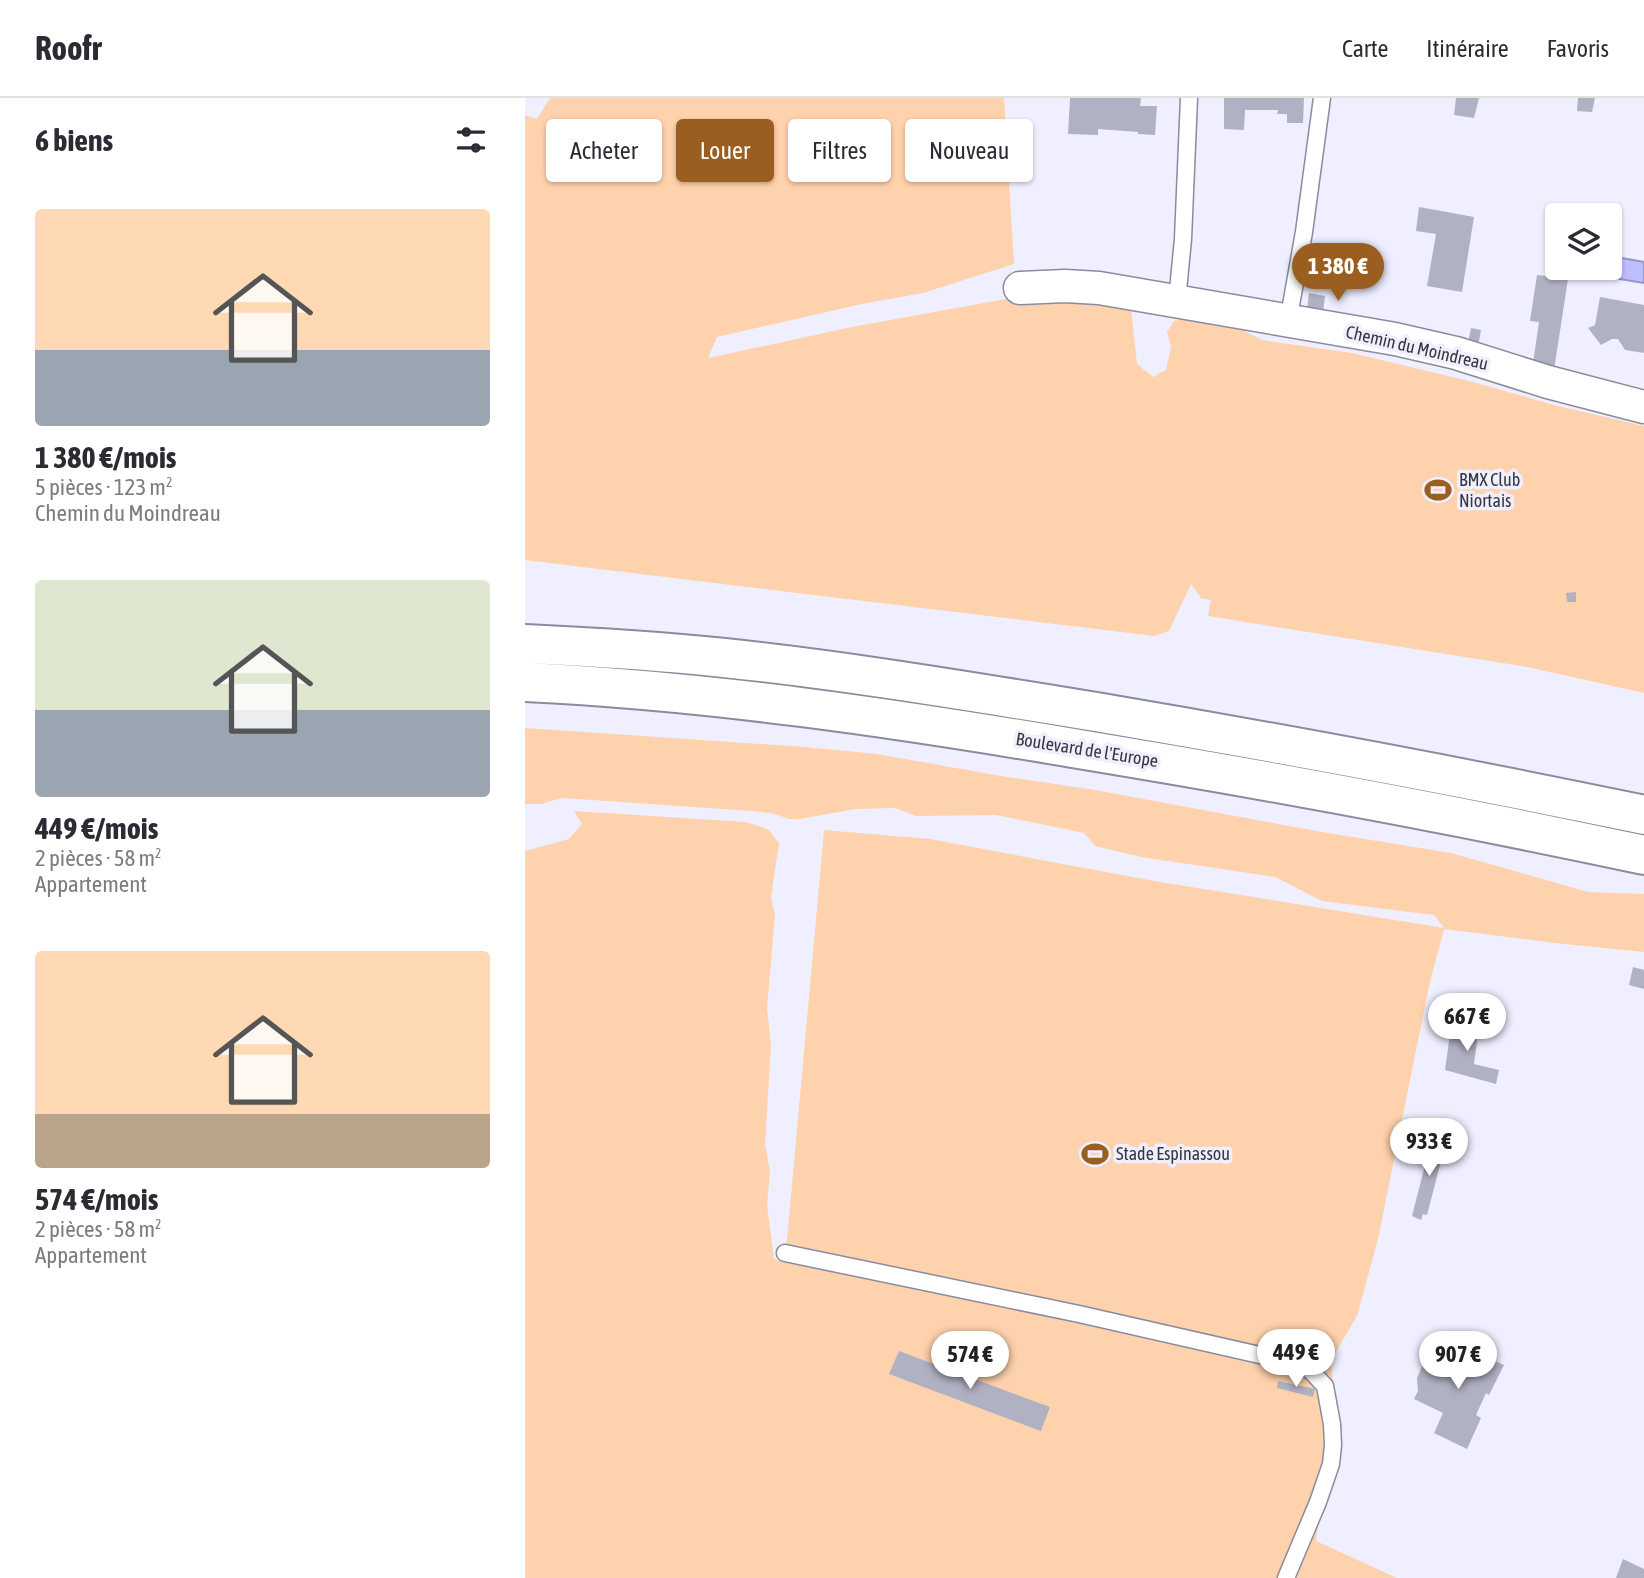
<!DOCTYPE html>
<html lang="fr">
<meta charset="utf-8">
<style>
body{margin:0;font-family:"Asap Condensed",sans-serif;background:#f7f7f7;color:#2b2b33;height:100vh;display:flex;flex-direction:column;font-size:26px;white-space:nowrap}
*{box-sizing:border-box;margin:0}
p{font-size:23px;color:#7c7c81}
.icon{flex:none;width:38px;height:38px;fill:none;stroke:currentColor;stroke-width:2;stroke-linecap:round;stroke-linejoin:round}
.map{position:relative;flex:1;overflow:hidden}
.panel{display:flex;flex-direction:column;background:#fff;width:525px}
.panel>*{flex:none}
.top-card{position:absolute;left:21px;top:21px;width:665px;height:63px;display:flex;gap:14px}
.tools{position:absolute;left:1020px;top:105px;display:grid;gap:14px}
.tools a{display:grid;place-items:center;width:77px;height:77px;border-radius:7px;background:#fff;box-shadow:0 2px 5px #0004;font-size:35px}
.price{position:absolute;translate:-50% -60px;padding:0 16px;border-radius:24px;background:#fff;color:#222;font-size:23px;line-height:46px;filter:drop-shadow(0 2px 4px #0008)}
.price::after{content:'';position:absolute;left:50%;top:42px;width:21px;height:16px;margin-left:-10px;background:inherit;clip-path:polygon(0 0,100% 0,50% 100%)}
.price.active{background:#9a5e20;color:#fff}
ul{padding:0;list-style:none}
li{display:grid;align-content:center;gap:14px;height:371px;padding:0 35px}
li span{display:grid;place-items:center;height:217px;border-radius:7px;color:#555}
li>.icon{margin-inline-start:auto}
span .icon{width:126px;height:126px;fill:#fffc;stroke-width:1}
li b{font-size:30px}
h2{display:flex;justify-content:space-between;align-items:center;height:84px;padding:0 35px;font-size:30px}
.chip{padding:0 24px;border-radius:7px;background:#fff;box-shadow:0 2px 5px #0004;font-size:24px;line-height:63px}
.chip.active{background:#9a5e20;color:#fff}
header{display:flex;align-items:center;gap:42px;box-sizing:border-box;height:98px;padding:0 35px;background:#fff;border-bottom:2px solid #e1e1e2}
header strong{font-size:33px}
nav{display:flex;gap:38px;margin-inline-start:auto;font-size:24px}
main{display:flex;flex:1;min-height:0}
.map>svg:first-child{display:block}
.green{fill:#fed2ad}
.water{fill:#bebdfe;stroke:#9695c5;stroke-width:2}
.building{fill:#b1b1c4}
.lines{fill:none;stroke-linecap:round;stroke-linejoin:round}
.lane-casing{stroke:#8a8b9c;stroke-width:19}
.street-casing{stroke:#8a8b9c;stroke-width:35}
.highway-casing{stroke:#8a8b9c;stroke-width:42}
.lane{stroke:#fff;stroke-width:16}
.street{stroke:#fff;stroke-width:32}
.highway{stroke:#fff;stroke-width:38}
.labels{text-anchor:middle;stroke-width:7;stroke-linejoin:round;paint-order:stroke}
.street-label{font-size:18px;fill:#37373f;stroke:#efefff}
.poi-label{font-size:18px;fill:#37373f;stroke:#efefff;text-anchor:start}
</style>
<header>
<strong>Roofr</strong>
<nav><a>Carte</a><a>Itinéraire</a><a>Favoris</a></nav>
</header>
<main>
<section class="panel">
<h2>6 biens<svg class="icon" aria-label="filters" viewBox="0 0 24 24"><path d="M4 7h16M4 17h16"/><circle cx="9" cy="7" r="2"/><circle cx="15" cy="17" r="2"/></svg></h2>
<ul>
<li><span style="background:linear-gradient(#ffd9b3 65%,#9aa5b1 0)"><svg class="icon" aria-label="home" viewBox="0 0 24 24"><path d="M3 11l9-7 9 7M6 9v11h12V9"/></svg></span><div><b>1 380 €/mois</b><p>5 pièces · 123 m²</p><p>Chemin du Moindreau</p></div></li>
<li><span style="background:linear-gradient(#dfe7d0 60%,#9aa5b1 0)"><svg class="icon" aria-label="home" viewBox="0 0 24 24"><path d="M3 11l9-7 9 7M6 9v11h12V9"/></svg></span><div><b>449 €/mois</b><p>2 pièces · 58 m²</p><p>Appartement</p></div></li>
<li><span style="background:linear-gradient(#ffd9b3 75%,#b9a48a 0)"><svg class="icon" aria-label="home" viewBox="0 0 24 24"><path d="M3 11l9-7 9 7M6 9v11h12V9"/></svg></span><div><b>574 €/mois</b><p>2 pièces · 58 m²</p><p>Appartement</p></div></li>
</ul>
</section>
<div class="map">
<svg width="1119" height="1480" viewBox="0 0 1119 1480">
<rect width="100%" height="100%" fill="#efefff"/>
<path class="green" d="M 25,0 L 479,0 L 489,166 L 398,195 L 337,206 L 192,239 L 183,260 L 327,229 L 492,199 L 605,202 L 612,266 L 628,279 L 641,272 L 646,248 L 642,234 L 649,223 L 665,218 L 717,232 L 737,242 L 827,255 L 948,284 L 1033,308 L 1119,328 L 1119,595 L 1002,569 L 683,518 L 686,502 L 676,500 L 666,486 L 644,533 L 629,538 L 0,462 L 0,17 L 12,21 Z
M 0,630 L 280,649 L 352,656 L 476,678 L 570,692 L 797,734 L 926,755 L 1063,794 L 1119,796 L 1119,854 L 1030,845 L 919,831 L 904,888 L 853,1141 L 832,1218 L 806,1262 L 809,1295 L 791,1443 L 872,1480 L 0,1480 L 0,753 L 44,741 L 57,726 L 49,713 L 220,724 L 243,731 L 254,745 L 246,800 L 250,817 L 242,910 L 246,947 L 240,1046 L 245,1074 L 242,1107 L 249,1161 L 260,1165 L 299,732 L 405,741 L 629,783 L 919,830 L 909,817 L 797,803 L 750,779 L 616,759 L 570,748 L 559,735 L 471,717 L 391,718 L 370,710 L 330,711 L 275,721 L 264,721 L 250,716 L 227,713 L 37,700 L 16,706 L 0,706 Z"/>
<path class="water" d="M 1086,158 L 1119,164 L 1119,185 L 1082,179 L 1084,170 L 1085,170 Z"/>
<path class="building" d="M 545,0 L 616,0 L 615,8 L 632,8 L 630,37 L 613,36 L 613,34 L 573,31 L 573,37 L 543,36 Z
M 699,0 L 779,0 L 778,25 L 762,25 L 762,16 L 752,16 L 753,12 L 720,12 L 719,32 L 699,31 Z
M 931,0 L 954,0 L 949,20 L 929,17 Z
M 1053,0 L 1070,0 L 1067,14 L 1052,13 Z
M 894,109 L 949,119 L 937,194 L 902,188 L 911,136 L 891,133 Z
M 1012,177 L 1043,181 L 1029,272 L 1008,265 L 1014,224 L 1005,223 Z
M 784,195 L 800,198 L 798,215 L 782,212 Z
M 1075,199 L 1119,207 L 1119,255 L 1100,252 L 1093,241 L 1087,241 L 1076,247 L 1063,230 L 1070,227 Z
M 946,230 L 956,232 L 953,249 L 943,245 Z
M 1051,494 L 1051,504 L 1042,504 L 1041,495 Z
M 1108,869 L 1119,872 L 1119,891 L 1104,887 Z
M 927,922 L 954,928 L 949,966 L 974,972 L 971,986 L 920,972 Z
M 907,1040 L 921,1044 L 902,1117 L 898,1116 L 896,1122 L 887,1118 Z
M 922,1242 L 979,1267 L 964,1297 L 961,1295 L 951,1317 L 956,1320 L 942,1351 L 909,1335 L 918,1315 L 889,1301 L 893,1293 L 892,1280 L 898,1266 L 913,1273 L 919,1263 L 914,1260 Z
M 374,1253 L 525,1309 L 516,1333 L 364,1276 Z
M 753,1283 L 790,1291 L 788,1299 L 752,1290 Z
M 1098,1461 L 1119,1471 L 1119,1480 L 1091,1480 Z"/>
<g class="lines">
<g class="lane-casing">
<path id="lane" d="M 652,203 L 658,141 L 664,0
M 763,224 L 779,134 L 797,0
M 260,1155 L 554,1216 L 752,1261 L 785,1272 L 800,1288 L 807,1326 L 808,1347 L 806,1366 L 793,1404 L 761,1480"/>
</g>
<g class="street-casing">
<path id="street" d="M 495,190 L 540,188 L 574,190 L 870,241 L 931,255 L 1023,284 L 1119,309"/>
</g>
<g class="highway-casing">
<path id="highway" d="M 0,546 C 66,549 133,553 199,560 C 323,573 447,594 571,614 C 754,645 937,679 1119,717
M 0,584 C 186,593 370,620 554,651 C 743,682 932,717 1119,757"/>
</g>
<use href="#lane" class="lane"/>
<use href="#street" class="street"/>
<use href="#highway" class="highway"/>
</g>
<defs>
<g id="stadium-bare" transform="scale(2.1)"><path d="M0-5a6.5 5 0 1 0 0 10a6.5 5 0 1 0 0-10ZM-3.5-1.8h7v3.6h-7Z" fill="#9a5e20" stroke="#efefff" stroke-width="2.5" paint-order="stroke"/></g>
</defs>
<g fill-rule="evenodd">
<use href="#stadium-bare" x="913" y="392"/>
<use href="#stadium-bare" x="570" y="1056"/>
</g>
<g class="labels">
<g class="street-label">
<text transform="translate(892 250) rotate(13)" y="6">Chemin du Moindreau</text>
<text transform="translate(562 652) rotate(9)" y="6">Boulevard de l'Europe</text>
</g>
<g class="poi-label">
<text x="934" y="388">BMX Club<tspan x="934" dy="21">Niortais</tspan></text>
<text x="591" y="1062">Stade Espinassou</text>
</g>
</g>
</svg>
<div class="tools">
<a><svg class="icon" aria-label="layers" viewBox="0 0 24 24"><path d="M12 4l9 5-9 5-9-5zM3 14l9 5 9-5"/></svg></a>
</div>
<b class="price active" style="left:813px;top:205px">1 380 €</b>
<b class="price" style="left:942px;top:955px">667 €</b>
<b class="price" style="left:904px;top:1080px">933 €</b>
<b class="price" style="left:771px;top:1291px">449 €</b>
<b class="price" style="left:445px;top:1293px">574 €</b>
<b class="price" style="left:933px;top:1293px">907 €</b>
<div class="top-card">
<a class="chip">Acheter</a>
<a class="chip active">Louer</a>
<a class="chip">Filtres</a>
<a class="chip">Nouveau</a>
</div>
</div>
</main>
